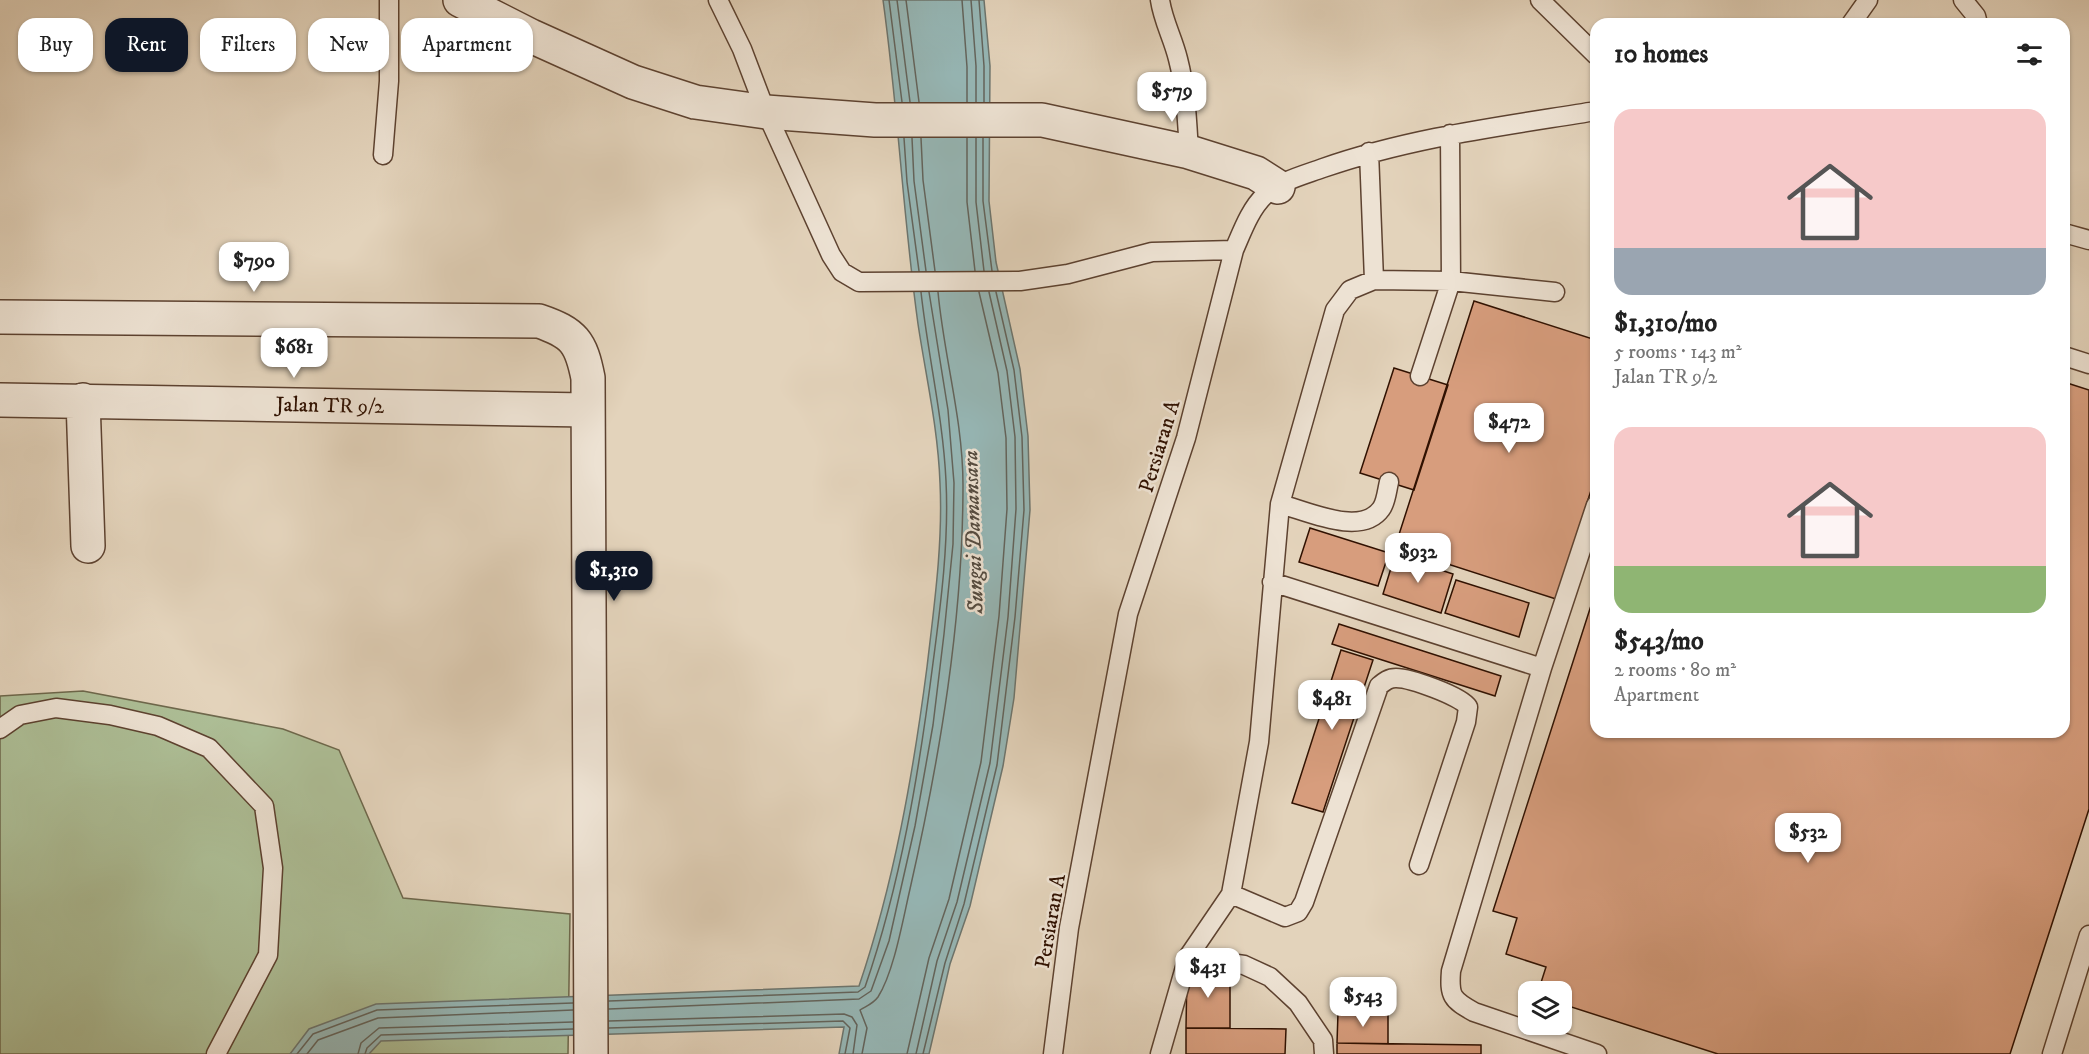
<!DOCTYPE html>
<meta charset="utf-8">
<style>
body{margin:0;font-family:"IM FELL DW Pica",serif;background:#f2f2f2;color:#222;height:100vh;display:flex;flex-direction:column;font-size:22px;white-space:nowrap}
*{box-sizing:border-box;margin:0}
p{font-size:20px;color:#767676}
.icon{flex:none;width:33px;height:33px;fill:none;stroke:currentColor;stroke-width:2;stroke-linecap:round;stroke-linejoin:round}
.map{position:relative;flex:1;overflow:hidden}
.details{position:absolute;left:1590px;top:18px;width:480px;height:720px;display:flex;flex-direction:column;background:#fff;border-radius:18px;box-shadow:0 2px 4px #0004}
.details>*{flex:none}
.banner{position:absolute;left:18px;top:18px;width:570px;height:54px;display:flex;gap:12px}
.controls{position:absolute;left:1518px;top:981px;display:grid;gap:12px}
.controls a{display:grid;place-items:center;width:54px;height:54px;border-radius:12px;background:#fff;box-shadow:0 2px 4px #0004;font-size:30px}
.price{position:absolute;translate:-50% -51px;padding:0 14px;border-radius:12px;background:#fff;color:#222;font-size:20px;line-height:39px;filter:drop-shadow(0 2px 3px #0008)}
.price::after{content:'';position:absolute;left:50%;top:36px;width:18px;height:14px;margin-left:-9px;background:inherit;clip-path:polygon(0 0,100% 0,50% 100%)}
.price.selected{background:#111827;color:#fff}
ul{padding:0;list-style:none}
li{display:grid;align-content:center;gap:12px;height:318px;padding:0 24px}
li span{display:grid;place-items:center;height:186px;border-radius:18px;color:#555}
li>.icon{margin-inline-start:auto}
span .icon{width:108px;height:108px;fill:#fffc;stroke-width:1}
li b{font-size:26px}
h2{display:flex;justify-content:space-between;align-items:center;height:72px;padding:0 24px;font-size:26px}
.chip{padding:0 21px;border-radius:18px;background:#fff;box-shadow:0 2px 4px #0004;font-size:21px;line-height:54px}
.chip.selected{background:#111827;color:#fff}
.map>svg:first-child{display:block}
.green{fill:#adbe96;stroke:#6e684c;stroke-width:1.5}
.water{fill:#96b7b6;stroke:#6d756e;stroke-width:1.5}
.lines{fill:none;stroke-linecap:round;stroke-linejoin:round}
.shore{stroke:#63645c;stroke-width:1.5}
.building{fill:#d79d7d;stroke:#301101;stroke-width:1.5}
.service-casing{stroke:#5d4230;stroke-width:21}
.minor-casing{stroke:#5d4230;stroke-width:36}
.service{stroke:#ede2d3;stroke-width:18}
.minor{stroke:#ede2d3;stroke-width:33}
.labels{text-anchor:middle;stroke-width:5;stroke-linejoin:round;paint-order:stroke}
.street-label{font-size:21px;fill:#301101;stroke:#ede2d3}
.water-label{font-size:22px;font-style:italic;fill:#544b40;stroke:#ede2d3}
</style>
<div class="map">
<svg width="2089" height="1054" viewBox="0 0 2089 1054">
<rect width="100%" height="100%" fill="#e3d3bb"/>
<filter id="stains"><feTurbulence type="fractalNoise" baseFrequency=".00333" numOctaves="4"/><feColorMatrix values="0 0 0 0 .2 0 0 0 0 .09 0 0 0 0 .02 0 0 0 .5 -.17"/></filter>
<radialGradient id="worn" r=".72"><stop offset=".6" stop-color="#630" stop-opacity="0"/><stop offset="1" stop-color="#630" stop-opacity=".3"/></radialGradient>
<path class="green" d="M 83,691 L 283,729 L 339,750 L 403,898 L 570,914 L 568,1054 L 0,1054 L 0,696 Z"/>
<path class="water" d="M 883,0 L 984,0 L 990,66 L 989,201 L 996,262 L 1020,369 L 1028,436 L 1030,510 L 1014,698 L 1003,766 L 970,906 L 950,964 L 929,1054 L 839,1054 L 844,1027 L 381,1041 L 369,1054 L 290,1054 L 309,1029 L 376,1004 L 859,986 C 894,883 913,775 927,667 C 934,607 943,544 940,483 C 938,428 926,377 918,324 C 903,216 898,108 883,0 Z"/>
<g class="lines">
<path class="shore" d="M 889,0 L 902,102
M 897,0 L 910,102
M 906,0 L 919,102
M 962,0 L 967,67 L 967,102
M 971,0 L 976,66 L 976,102
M 979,0 L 984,66 L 984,102
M 904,138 L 907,182 L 919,271
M 912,138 L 914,181 L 926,271
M 921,138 L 923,180 L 935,271
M 967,138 L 967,202 L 975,271
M 976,138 L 976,202 L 984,271
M 983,138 L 983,201 L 992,271
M 609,1001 L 858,992 L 865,987 C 901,883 919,772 933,663 C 941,603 949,541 946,481 C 943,417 928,356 921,292
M 609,1009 L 859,999 L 871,991 L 889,941 L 915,826 L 933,725 L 944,634 L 953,544 L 954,483 L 948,410 L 929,292
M 609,1021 L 844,1014 L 852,1017 L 857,1025 L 853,1054
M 609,1028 L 843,1021 L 850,1028 L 845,1054
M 297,1054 L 313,1034 L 377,1010 L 573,1003
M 307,1054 L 318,1040 L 378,1018 L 573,1010
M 358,1054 L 361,1043 L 379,1028 L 573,1022
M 365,1054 L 367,1048 L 381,1035 L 573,1029
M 862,1054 L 867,1028 L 860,1010 C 866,1006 873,1004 878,997 C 894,972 903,919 910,889 C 940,757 963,620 963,485 C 963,420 944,357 938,292
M 907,1054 L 929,958 L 949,899 L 981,762 L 999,616 L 1007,509 L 1006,438 L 998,373 L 979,292
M 916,1054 L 937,961 L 957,902 L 990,763 L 1008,617 L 1016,509 L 1015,437 L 1007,371 L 989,292
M 923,1054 L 945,963 L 964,904 L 997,765 L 1015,617 L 1024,510 L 1022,437 L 1014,370 L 996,292"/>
</g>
<path class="building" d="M 1474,301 L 1596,340 L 1596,475 L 1556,599 L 1395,547 Z
M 1394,368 L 1448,385 L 1414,490 L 1360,473 Z
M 2064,382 L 2089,390 L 2089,809 L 2010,1054 L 1718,1054 L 1562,1004 L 1562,992 L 1538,992 L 1546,967 L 1506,954 L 1517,918 L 1493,911 L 1596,590 L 1596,732 L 2064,732 Z
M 1310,528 L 1389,553 L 1378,586 L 1299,562 Z
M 1395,555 L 1453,574 L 1441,613 L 1383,594 Z
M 1456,580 L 1529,603 L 1519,637 L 1445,613 Z
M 1339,624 L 1501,676 L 1495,696 L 1332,644 Z
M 1341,650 L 1373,660 L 1323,812 L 1292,803 Z
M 1187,969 L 1230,970 L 1230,1028 L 1186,1028 Z
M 1338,1013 L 1388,1013 L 1388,1044 L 1337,1043 Z
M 1186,1028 L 1286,1029 L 1285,1054 L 1186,1054 Z
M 1337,1043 L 1481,1045 L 1481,1054 L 1337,1054 Z"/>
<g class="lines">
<g class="service-casing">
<path id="service" d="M 718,0 L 742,49 L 766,112 L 831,255 L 842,272 L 859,282 L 1020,281 L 1068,274 L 1152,252 L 1234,250
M 1160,0 C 1163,21 1173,38 1178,59 C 1186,90 1187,120 1189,152
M 1540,0 L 1596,55
M 1963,0 L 1976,16 L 1978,24
M 1851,24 L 1868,0
M 1369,152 L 1374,280
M 383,155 L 389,81 L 389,0
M 2064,233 L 2089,240
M 2064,356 L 2089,364
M 1420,376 L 1451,281 L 1450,134
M 1280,504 C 1307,511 1361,537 1381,509 C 1386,503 1387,490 1389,482
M 1596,505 L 1542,668 L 1451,971 C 1449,996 1452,1000 1474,1012 L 1597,1054
M 1272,582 L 1542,668
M 0,729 L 20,715 L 56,708 L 110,715 L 158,726 L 209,748 L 264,806 L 273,868 L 268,955 L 216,1054
M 1231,894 L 1285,917 L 1298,912 L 1304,902 L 1379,686 C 1385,681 1389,678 1396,678 C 1410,678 1461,696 1468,707 L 1466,722 L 1419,865
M 1188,957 L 1244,965 L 1270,977 L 1298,1003 L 1323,1040 L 1324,1054
M 1053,1054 L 1069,928 L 1128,614 L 1186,438 L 1234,250 C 1242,232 1250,209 1265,195 C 1280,181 1304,175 1323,168 C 1412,137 1504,126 1596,111
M 1160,1054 L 1188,957 L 1231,894 L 1259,742 L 1280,504 L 1335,310 L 1350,290 L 1374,280 L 1451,281 L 1555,292
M 2052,1054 L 2089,935"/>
</g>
<g class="minor-casing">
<path id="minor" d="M 460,0 L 531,36 L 633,82 L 695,102 L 766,112 L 875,120 L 1042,120 L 1189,152 L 1256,173 L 1278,187
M 0,317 L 539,321 C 574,333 581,342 588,378 L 591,1054
M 0,400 L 588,410
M 83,400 L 88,546"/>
</g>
<use href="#service" class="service"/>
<use href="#minor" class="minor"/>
</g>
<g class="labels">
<g class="street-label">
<text transform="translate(330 405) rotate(1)" y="7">Jalan TR 9/2</text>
<text transform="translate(1159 446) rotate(-73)" y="7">Persiaran A</text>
<text transform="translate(1050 921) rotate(-80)" y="7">Persiaran A</text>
</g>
<g class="water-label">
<text transform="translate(972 532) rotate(-92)" y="8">Sungai Damansara</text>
</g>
</g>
<rect width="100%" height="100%" filter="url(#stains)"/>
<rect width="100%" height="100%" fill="url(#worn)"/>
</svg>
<div class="controls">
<a><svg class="icon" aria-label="layers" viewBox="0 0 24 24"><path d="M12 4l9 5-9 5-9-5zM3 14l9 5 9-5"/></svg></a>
</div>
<b class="price" style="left:1172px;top:123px">$579</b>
<b class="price" style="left:254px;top:293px">$790</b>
<b class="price" style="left:294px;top:379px">$681</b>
<b class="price" style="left:1509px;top:454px">$472</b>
<b class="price" style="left:1418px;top:584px">$932</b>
<b class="price selected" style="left:614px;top:602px">$1,310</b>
<b class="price" style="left:1332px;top:731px">$481</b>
<b class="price" style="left:1808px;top:864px">$532</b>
<b class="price" style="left:1208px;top:999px">$431</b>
<b class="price" style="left:1363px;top:1028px">$543</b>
<div class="banner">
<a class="chip">Buy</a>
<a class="chip selected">Rent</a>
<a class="chip">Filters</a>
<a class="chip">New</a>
<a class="chip">Apartment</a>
</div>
<section class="details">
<h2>10 homes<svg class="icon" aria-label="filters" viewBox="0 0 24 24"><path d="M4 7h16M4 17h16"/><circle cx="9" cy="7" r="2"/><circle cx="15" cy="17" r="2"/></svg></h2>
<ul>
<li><span style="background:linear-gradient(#f6c9c9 75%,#9aa5b1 0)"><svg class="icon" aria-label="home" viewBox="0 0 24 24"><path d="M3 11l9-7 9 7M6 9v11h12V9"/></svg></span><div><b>$1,310/mo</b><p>5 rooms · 143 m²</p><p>Jalan TR 9/2</p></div></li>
<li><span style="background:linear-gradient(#f6c9c9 75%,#8fb573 0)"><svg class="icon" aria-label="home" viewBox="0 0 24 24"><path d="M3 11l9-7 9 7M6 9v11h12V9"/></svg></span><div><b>$543/mo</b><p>2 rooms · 80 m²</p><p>Apartment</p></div></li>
</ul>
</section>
</div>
